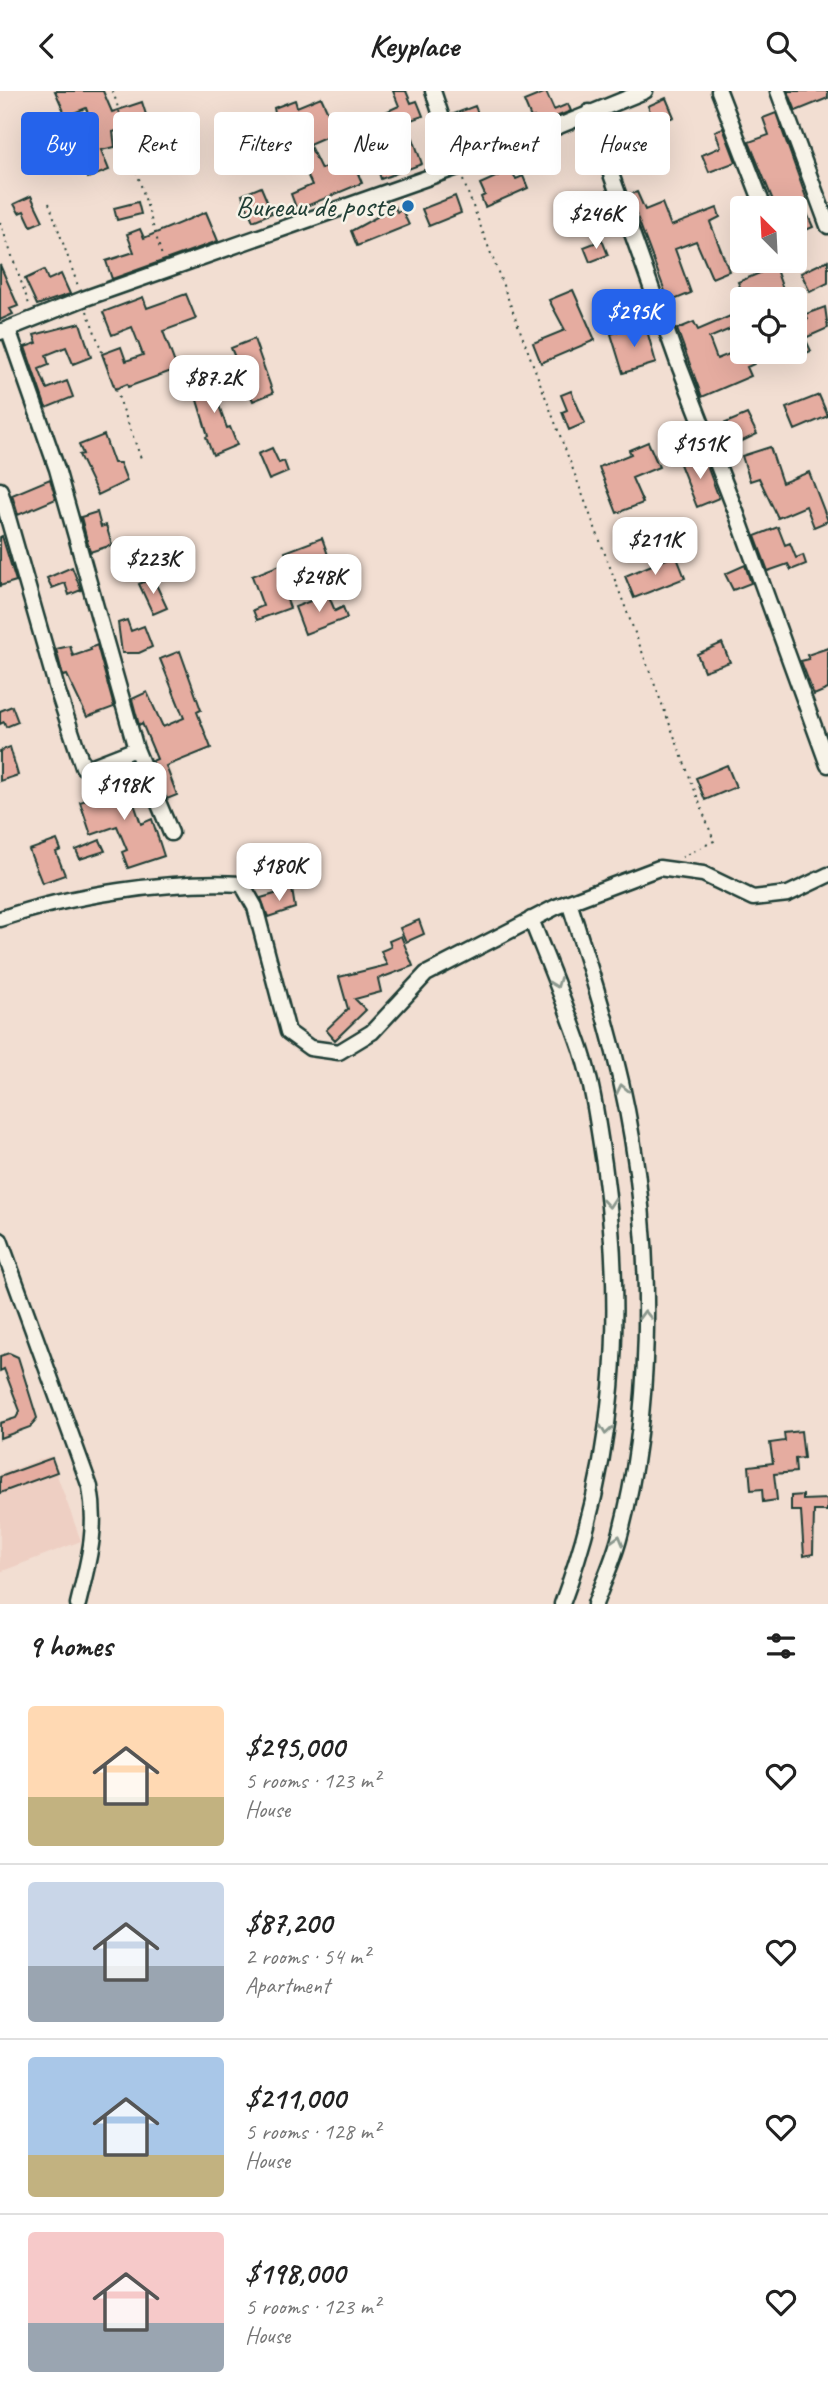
<!DOCTYPE html>
<meta charset="utf-8">
<style>
body{margin:0;font-family:Caveat,sans-serif;background:#f6f6f6;color:#222;height:100vh;display:flex;flex-direction:column;font-size:26px;white-space:nowrap}
*{box-sizing:border-box;margin:0}
p{font-size:23px;color:#767676}
.icon{flex:none;width:38px;height:38px;fill:none;stroke:currentColor;stroke-width:2;stroke-linecap:round;stroke-linejoin:round}
.map{position:relative;height:1513px;overflow:hidden}
.details{display:flex;flex-direction:column;background:#fff;flex:1}
.details>*{flex:none}
.top-card{position:absolute;left:21px;top:21px;width:788px;height:63px;display:flex;gap:14px}
.needle{width:46px;rotate:336deg}
.controls{position:absolute;left:730px;top:105px;display:grid;gap:14px}
.controls a{display:grid;place-items:center;width:77px;height:77px;border-radius:7px;background:#fff;box-shadow:0 7px 28px #0002;font-size:35px}
.price{position:absolute;translate:-50% -60px;padding:0 16px;border-radius:14px;background:#fff;color:#222;font-size:23px;line-height:46px;filter:drop-shadow(0 2px 4px #0008)}
.price::after{content:'';position:absolute;left:50%;top:42px;width:21px;height:16px;margin-left:-10px;background:inherit;clip-path:polygon(0 0,100% 0,50% 100%)}
.price.current{background:#2563eb;color:#fff}
ul{padding:0;list-style:none}
li{display:flex;align-items:center;gap:21px;height:175px;padding:0 28px}
li+li{border-top:2px solid #e0e0e0}
li span{display:grid;place-items:center;flex:none;width:196px;height:140px;border-radius:7px;color:#555}
li>.icon{margin-inline-start:auto}
span .icon{width:84px;height:84px;fill:#fffc;stroke-width:1}
li b{font-size:30px}
h2{display:flex;justify-content:space-between;align-items:center;height:84px;padding:0 28px;font-size:30px}
.pill{padding:0 24px;border-radius:7px;background:#fff;box-shadow:0 7px 28px #0002;font-size:24px;line-height:63px}
.pill.current{background:#2563eb;color:#fff}
header{display:flex;justify-content:space-between;align-items:center;height:91px;padding:0 28px;background:#fff;font-size:32px;font-weight:800}
.map>svg:first-child{display:block}
.built{fill:#eecfc3}
.building{fill:#e5aca0;stroke:#1f3d34;stroke-width:2}
.lines{fill:none;stroke-linecap:round;stroke-linejoin:round}
.minor-casing{stroke:#1f3d34;stroke-width:19}
.path{stroke:#1f3d34;stroke-width:2;stroke-dasharray:2 5;stroke-linecap:butt}
.minor{stroke:#f7f3e8;stroke-width:14}
.oneway{stroke:#8b988e}
.poi-dot{fill:#1f6fb2;stroke:#f7f3e8;stroke-width:2.5}
.labels{text-anchor:middle;stroke-width:5;stroke-linejoin:round;paint-order:stroke}
.poi-label{font-size:30px;fill:#1f3d34;stroke:#f7f3e8;text-anchor:end}
</style>
<header><svg class="icon" aria-label="back" viewBox="0 0 24 24"><path d="M15 5l-7 7 7 7"/></svg>Keyplace<svg class="icon" aria-label="search" viewBox="0 0 24 24"><circle cx="10" cy="10" r="6"/><path d="M15 15l6 6"/></svg></header>
<div class="map">
<svg width="828" height="1513" viewBox="0 0 828 1513">
<rect width="100%" height="100%" fill="#f2ded2"/>
<filter id="ink" filterUnits="userSpaceOnUse"><feTurbulence type="fractalNoise" baseFrequency=".0143" numOctaves="2"/><feDisplacementMap in="SourceGraphic" scale="14" xChannelSelector="R" yChannelSelector="G"/><feConvolveMatrix kernelMatrix="1 2 1 2 8 2 1 2 1" color-interpolation-filters="sRGB"/></filter>
<g filter="url(#ink)">
<path class="built" d="M 50,1365 L 81,1450 L 0,1481 L 0,1383 Z"/>
<path class="building" d="M 55,0 L 103,0 L 112,21 L 142,11 L 148,30 L 113,41 L 115,56 L 101,59 L 109,79 L 88,87 L 77,59 L 80,58 L 74,43 L 93,36 L 86,17 L 66,25 Z
M 393,0 L 406,0 L 411,12 L 417,10 L 423,25 L 375,41 L 370,28 L 399,15 Z
M 788,0 L 828,0 L 828,7 L 796,20 Z
M 546,1 L 554,19 L 568,13 L 571,20 L 538,33 L 534,26 L 531,27 L 524,10 Z
M 321,6 L 337,41 L 309,53 L 321,78 L 339,70 L 331,49 L 342,44 L 362,92 L 297,119 L 291,103 L 312,94 L 290,46 L 280,48 L 274,17 L 295,9 L 297,16 Z
M 666,7 L 674,26 L 655,33 L 648,15 Z
M 475,15 L 486,44 L 478,47 L 482,56 L 464,63 L 451,24 Z
M 776,22 L 807,109 L 802,111 L 813,136 L 794,144 L 794,117 L 776,117 L 749,51 L 769,44 L 763,27 Z
M 723,37 L 736,71 L 709,81 L 702,64 L 721,56 L 715,40 Z
M 250,44 L 261,67 L 244,76 L 233,52 Z
M 413,47 L 422,73 L 381,88 L 372,61 Z
M 511,79 L 516,88 L 523,85 L 528,97 L 485,116 L 481,106 L 485,104 L 480,93 Z
M 261,96 L 272,122 L 253,130 L 242,104 Z
M 637,101 L 645,119 L 662,112 L 671,135 L 717,117 L 720,126 L 710,131 L 729,180 L 712,187 L 696,150 L 675,158 L 691,202 L 669,211 L 629,104 Z
M 31,105 L 43,130 L 31,135 L 24,120 L 19,122 L 14,113 Z
M 455,105 L 461,122 L 429,135 L 422,118 Z
M 138,111 L 141,123 L 117,129 L 114,117 Z
M 395,116 L 397,121 L 402,119 L 409,134 L 357,155 L 351,140 Z
M 206,121 L 218,150 L 112,188 L 106,170 L 134,161 L 127,143 L 140,138 L 144,147 Z
M 602,149 L 608,164 L 590,171 L 584,156 Z
M 828,169 L 828,192 L 810,201 L 801,182 Z
M 755,170 L 773,170 L 784,201 L 767,208 L 745,208 L 738,191 L 760,182 Z
M 0,174 L 18,215 L 10,218 L 13,223 L 0,229 Z
M 44,179 L 48,189 L 61,183 L 70,203 L 37,214 L 25,188 Z
M 573,199 L 595,249 L 541,272 L 533,252 L 565,239 L 549,209 Z
M 186,203 L 196,228 L 163,240 L 177,278 L 128,296 L 127,293 L 115,298 L 102,263 L 121,256 L 126,270 L 143,264 L 132,236 L 112,244 L 103,221 L 143,206 L 147,217 Z
M 825,216 L 828,237 L 805,247 L 811,260 L 794,267 L 794,233 L 808,228 L 806,223 Z
M 742,220 L 742,233 L 709,247 L 717,268 L 742,258 L 742,261 L 749,261 L 754,273 L 747,276 L 751,285 L 702,306 L 677,238 L 694,231 L 698,239 Z
M 80,232 L 91,266 L 73,273 L 66,256 L 46,264 L 49,274 L 39,278 L 47,298 L 67,290 L 73,306 L 46,317 L 25,256 L 37,252 L 34,244 Z
M 646,236 L 656,272 L 623,282 L 611,243 L 627,237 L 628,241 Z
M 254,248 L 273,302 L 253,310 L 231,257 Z
M 221,285 L 226,303 L 216,306 L 227,337 L 230,336 L 237,354 L 213,364 L 206,346 L 208,345 L 193,296 Z
M 571,300 L 585,332 L 569,339 L 562,321 L 567,319 L 561,304 Z
M 819,304 L 828,325 L 795,339 L 786,317 Z
M 747,323 L 757,343 L 732,355 L 721,334 Z
M 104,344 L 114,372 L 120,372 L 127,390 L 98,404 L 79,364 L 83,363 L 79,354 Z
M 648,351 L 659,376 L 632,387 L 643,412 L 617,422 L 599,376 L 631,363 L 629,359 Z
M 770,356 L 782,392 L 809,381 L 828,430 L 814,436 L 806,415 L 778,427 L 759,387 L 750,390 L 742,365 Z
M 272,357 L 279,372 L 284,370 L 288,381 L 269,389 L 258,363 Z
M 703,364 L 719,407 L 697,416 L 680,373 Z
M 50,388 L 56,408 L 18,424 L 12,404 Z
M 97,421 L 101,436 L 106,434 L 112,454 L 90,461 L 81,426 Z
M 778,436 L 785,454 L 790,452 L 796,467 L 803,464 L 806,473 L 791,479 L 788,473 L 768,480 L 755,445 Z
M 2,445 L 16,490 L 0,495 L 0,446 Z
M 322,447 L 334,481 L 284,501 L 290,517 L 257,529 L 253,519 L 263,515 L 252,485 L 288,471 L 285,461 Z
M 676,464 L 685,487 L 634,507 L 625,485 Z
M 745,474 L 751,492 L 733,499 L 725,483 Z
M 72,476 L 81,499 L 69,504 L 65,492 L 52,497 L 47,487 Z
M 153,487 L 167,517 L 153,523 L 139,493 Z
M 328,503 L 335,520 L 343,516 L 347,527 L 305,543 L 295,516 Z
M 127,529 L 131,540 L 144,535 L 152,556 L 139,562 L 122,562 L 118,532 Z
M 722,552 L 730,571 L 704,580 L 697,563 Z
M 97,554 L 114,616 L 87,626 L 67,584 L 63,585 L 56,558 L 70,555 L 73,565 L 91,559 L 90,557 Z
M 828,557 L 828,598 L 814,604 L 801,570 L 809,568 L 807,564 Z
M 180,560 L 201,619 L 197,621 L 211,657 L 166,675 L 177,704 L 167,708 L 152,670 L 157,668 L 142,632 L 139,634 L 132,608 L 147,601 L 163,636 L 184,627 L 160,568 Z
M 12,615 L 18,631 L 6,636 L 4,631 L 0,633 L 0,620 Z
M 10,656 L 18,684 L 0,690 L 0,660 Z
M 727,674 L 736,696 L 705,709 L 696,687 Z
M 134,681 L 140,697 L 130,701 L 141,733 L 152,728 L 164,765 L 128,777 L 122,761 L 127,759 L 117,735 L 91,744 L 80,711 L 112,700 L 111,697 L 128,691 L 125,685 Z
M 57,749 L 61,759 L 56,761 L 65,784 L 42,792 L 29,759 Z
M 100,749 L 105,760 L 80,768 L 76,759 Z
M 292,798 L 295,817 L 268,826 L 261,807 Z
M 419,829 L 424,843 L 406,851 L 400,837 Z
M 401,845 L 413,875 L 378,888 L 381,901 L 355,908 L 366,919 L 335,949 L 326,939 L 348,918 L 339,886 L 387,874 L 381,860 L 391,856 L 389,850 Z
M 9,1262 L 18,1266 L 37,1327 L 30,1336 L 0,1347 L 0,1332 L 16,1327 L 20,1320 L 4,1278 L 0,1280 L 0,1265 Z
M 801,1340 L 804,1367 L 795,1368 L 796,1381 L 774,1383 L 777,1409 L 763,1411 L 762,1398 L 751,1399 L 749,1375 L 773,1372 L 770,1352 L 785,1350 L 784,1342 Z
M 52,1367 L 57,1381 L 0,1402 L 0,1386 Z
M 803,1404 L 803,1409 L 827,1408 L 827,1420 L 814,1420 L 813,1463 L 804,1465 L 801,1420 L 791,1420 L 791,1405 Z"/>
<g class="lines">
<g class="minor-casing">
<path id="minor" d="M 433,0 L 458,76
M 719,0 L 764,117
M 778,0 L 828,135
M 589,21 L 677,269 L 736,421 L 828,674
M 8,238 L 57,378 L 136,658 L 171,742
M 0,241 L 83,208 L 458,76 L 645,0
M 0,399 L 57,598 L 83,676 L 95,674 L 136,658
M 569,811 C 594,889 619,966 632,1047 C 653,1172 652,1325 619,1448 C 613,1470 603,1492 595,1513
M 0,828 C 70,804 168,789 242,793 L 255,816 L 288,941 L 310,957 L 339,961 L 372,941 L 426,883 L 556,816 L 659,777 L 703,783 L 753,807 L 788,803 L 828,784
M 531,828 C 548,871 566,914 581,958 C 593,994 598,1035 604,1073 C 625,1225 616,1368 562,1513
M 0,1149 L 90,1396 C 98,1440 88,1471 78,1513"/>
</g>
<path class="path" d="M 113,0 L 162,165
M 463,89 L 714,750 L 682,766
M 49,112 L 78,195
M 0,131 L 30,216
M 87,220 L 142,370"/>
<use href="#minor" class="minor"/>
</g>
<defs><path id="oneway-chevron" d="M-2-3.5L2.5 0L-2 3.5" fill="none" stroke-width="1.6" stroke-linecap="round" stroke-linejoin="round" transform="scale(1.75)"/></defs>
<g class="oneway">
<use href="#oneway-chevron" transform="translate(556 892) rotate(69)"/>
<use href="#oneway-chevron" transform="translate(622 998) rotate(-102)"/>
<use href="#oneway-chevron" transform="translate(609 1112) rotate(85)"/>
<use href="#oneway-chevron" transform="translate(645 1224) rotate(-91)"/>
<use href="#oneway-chevron" transform="translate(606 1339) rotate(98)"/>
<use href="#oneway-chevron" transform="translate(618 1449) rotate(-74)"/>
</g>
</g>
<circle class="poi-dot" cx="408" cy="115" r="7"/>
<g class="labels">
<g class="poi-label">
<text x="394" y="125">Bureau de poste</text>
</g>
</g>
</svg>
<div class="controls">
<a><svg class="needle" viewBox="-14 -14 28 28"><path d="M0-13l5 13h-10z" fill="#e53935"/><path d="M0 13l5-13h-10z" fill="#767676"/></svg></a>
<a><svg class="icon" aria-label="locate" viewBox="0 0 24 24"><circle cx="12" cy="12" r="6"/><path d="M12 2v4M12 18v4M2 12h4M18 12h4"/></svg></a>
</div>
<b class="price" style="left:596px;top:160px">$246K</b>
<b class="price current" style="left:634px;top:258px">$295K</b>
<b class="price" style="left:214px;top:324px">$87.2K</b>
<b class="price" style="left:700px;top:390px">$151K</b>
<b class="price" style="left:655px;top:486px">$211K</b>
<b class="price" style="left:153px;top:505px">$223K</b>
<b class="price" style="left:319px;top:523px">$248K</b>
<b class="price" style="left:124px;top:731px">$198K</b>
<b class="price" style="left:279px;top:812px">$180K</b>
<div class="top-card">
<a class="pill current">Buy</a>
<a class="pill">Rent</a>
<a class="pill">Filters</a>
<a class="pill">New</a>
<a class="pill">Apartment</a>
<a class="pill">House</a>
</div>
</div>
<section class="details">
<h2>9 homes<svg class="icon" aria-label="filters" viewBox="0 0 24 24"><path d="M4 7h16M4 17h16"/><circle cx="9" cy="7" r="2"/><circle cx="15" cy="17" r="2"/></svg></h2>
<ul>
<li><span style="background:linear-gradient(#ffd9b3 65%,#c2b280 0)"><svg class="icon" aria-label="home" viewBox="0 0 24 24"><path d="M3 11l9-7 9 7M6 9v11h12V9"/></svg></span><div><b>$295,000</b><p>5 rooms · 123 m²</p><p>House</p></div><svg class="icon" aria-label="heart" viewBox="0 0 24 24"><path d="M12 20l-8-8c-3-5 5-10 8-4 3-6 11-1 8 4z"/></svg></li>
<li><span style="background:linear-gradient(#c9d6e8 60%,#9aa5b1 0)"><svg class="icon" aria-label="home" viewBox="0 0 24 24"><path d="M3 11l9-7 9 7M6 9v11h12V9"/></svg></span><div><b>$87,200</b><p>2 rooms · 54 m²</p><p>Apartment</p></div><svg class="icon" aria-label="heart" viewBox="0 0 24 24"><path d="M12 20l-8-8c-3-5 5-10 8-4 3-6 11-1 8 4z"/></svg></li>
<li><span style="background:linear-gradient(#a9c7e8 70%,#c2b280 0)"><svg class="icon" aria-label="home" viewBox="0 0 24 24"><path d="M3 11l9-7 9 7M6 9v11h12V9"/></svg></span><div><b>$211,000</b><p>5 rooms · 128 m²</p><p>House</p></div><svg class="icon" aria-label="heart" viewBox="0 0 24 24"><path d="M12 20l-8-8c-3-5 5-10 8-4 3-6 11-1 8 4z"/></svg></li>
<li><span style="background:linear-gradient(#f6c9c9 65%,#9aa5b1 0)"><svg class="icon" aria-label="home" viewBox="0 0 24 24"><path d="M3 11l9-7 9 7M6 9v11h12V9"/></svg></span><div><b>$198,000</b><p>5 rooms · 123 m²</p><p>House</p></div><svg class="icon" aria-label="heart" viewBox="0 0 24 24"><path d="M12 20l-8-8c-3-5 5-10 8-4 3-6 11-1 8 4z"/></svg></li>
</ul>
</section>
